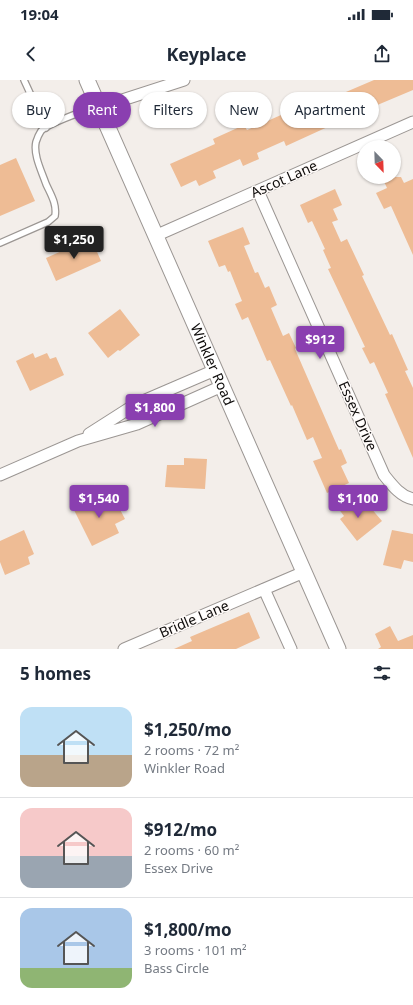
<!DOCTYPE html>
<meta charset="utf-8">
<style>
body{margin:0;font-family:"Noto Sans",sans-serif;background:#f2f2f3;color:#1f2937;height:100vh;display:flex;flex-direction:column;font-size:15px;white-space:nowrap}
*{box-sizing:border-box;margin:0}
p{font-size:13px;color:#747a83}
.icon{flex:none;width:22px;height:22px;fill:none;stroke:currentColor;stroke-width:2;stroke-linecap:round;stroke-linejoin:round}
.map{position:relative;height:569px;overflow:hidden}
.drawer{display:flex;flex-direction:column;background:#fff;flex:1}
.drawer>*{flex:none}
.hud{position:absolute;left:12px;top:12px;width:389px;height:36px;display:flex;gap:8px}
.needle{width:26px;rotate:157deg}
.tools{position:absolute;left:357px;top:60px;display:grid;gap:8px}
.tools a{display:grid;place-items:center;width:44px;height:44px;border-radius:50%;background:#fff;box-shadow:0 1px 3px #0004;font-size:20px}
.price{position:absolute;translate:-50% -34px;padding:0 9px;border-radius:4px;background:#8a3fb0;color:#fff;font-size:13px;line-height:26px;filter:drop-shadow(0 1px 2px #0008)}
.price::after{content:'';position:absolute;left:50%;top:24px;width:12px;height:9px;margin-left:-6px;background:inherit;clip-path:polygon(0 0,100% 0,50% 100%)}
.price.selected{background:#222;color:#fff}
ul{padding:0;list-style:none}
li{display:flex;align-items:center;gap:12px;height:100px;padding:0 20px}
li+li{border-top:1px solid #e0e1e3}
li span{display:grid;place-items:center;flex:none;width:112px;height:80px;border-radius:12px;color:#555}
li>.icon{margin-inline-start:auto}
span .icon{width:48px;height:48px;fill:#fffc;stroke-width:1}
li b{font-size:17px}
h2{display:flex;justify-content:space-between;align-items:center;height:48px;padding:0 20px;font-size:17px}
.chip{padding:0 14px;border-radius:18px;background:#fff;box-shadow:0 1px 3px #0004;font-size:14px;line-height:36px}
.chip.selected{background:#8a3fb0;color:#fff}
.status{display:flex;justify-content:space-between;align-items:center;height:28px;padding:0 20px;background:#fff;direction:ltr}
.status svg{height:11px;fill:currentColor}
header{display:flex;justify-content:space-between;align-items:center;height:52px;padding:0 20px;background:#fff;font-size:18px;font-weight:700}
.map>svg:first-child{display:block}
.building{fill:#eebc95}
.lines{fill:none;stroke-linecap:round;stroke-linejoin:round}
.lane-casing{stroke:#9b9693;stroke-width:8}
.street-casing{stroke:#9b9693;stroke-width:13}
.secondary-casing{stroke:#9b9693;stroke-width:17}
.lane{stroke:#fff;stroke-width:5.5}
.street{stroke:#fff;stroke-width:11}
.secondary{stroke:#fff;stroke-width:15}
.labels{text-anchor:middle;stroke-width:3;stroke-linejoin:round;paint-order:stroke}
.street-label{font-size:14px;fill:#0e0c0b;stroke:#fffbf9}
</style>
<div class="status"><b>19:04</b><svg viewBox="0 0 49 12"><path d="M0 12V9h3v3zM5 12V6h3v6zM10 12V3h3v9zM15 12V0h3v12zM26 1h20v11H26zM47 4h2v5h-2z"/></svg></div>
<header><svg class="icon" aria-label="back" viewBox="0 0 24 24"><path d="M15 5l-7 7 7 7"/></svg>Keyplace<svg class="icon" aria-label="share" viewBox="0 0 24 24"><path d="M12 15V3M7 8l5-5 5 5M5 13v7h14v-7"/></svg></header>
<div class="map">
<svg width="413" height="569" viewBox="0 0 413 569">
<rect width="100%" height="100%" fill="#f3eeea"/>
<path class="building" d="M 374,0 L 413,0 L 413,10 L 356,34 L 286,66 L 284,61 L 257,73 L 259,79 L 243,86 L 240,79 L 213,91 L 216,98 L 199,106 L 196,100 L 181,107 L 170,84 L 215,64 L 213,59 L 244,45 L 247,50 L 290,31 L 292,35 Z
M 16,78 L 35,121 L 0,136 L 0,85 Z
M 382,97 L 401,97 L 404,103 L 413,99 L 413,175 L 391,126 L 384,129 L 376,113 L 387,108 Z
M 335,109 L 342,125 L 333,129 L 338,140 L 332,142 L 341,162 L 347,159 L 364,195 L 362,196 L 390,255 L 392,254 L 408,290 L 405,291 L 413,308 L 413,378 L 385,314 L 388,313 L 374,282 L 370,284 L 362,268 L 365,267 L 328,189 L 331,188 L 323,170 L 325,169 L 312,141 L 308,143 L 300,125 Z
M 243,147 L 250,164 L 244,166 L 255,193 L 258,192 L 265,208 L 269,206 L 277,225 L 271,228 L 283,256 L 289,253 L 296,268 L 295,269 L 339,370 L 341,369 L 347,383 L 341,386 L 349,403 L 327,413 L 313,381 L 322,378 L 313,357 L 307,360 L 292,325 L 291,326 L 270,280 L 267,281 L 248,237 L 242,240 L 235,224 L 242,221 L 230,191 L 228,192 L 225,185 L 219,187 L 208,161 Z
M 91,158 L 101,181 L 56,201 L 46,178 Z
M 120,229 L 140,255 L 120,271 L 118,270 L 108,278 L 88,253 Z
M 33,273 L 35,278 L 47,273 L 50,279 L 56,277 L 64,295 L 30,311 L 16,281 Z
M 184,378 L 207,379 L 205,409 L 165,407 L 167,385 L 184,385 Z
M 113,416 L 125,439 L 115,444 L 119,453 L 92,466 L 73,428 L 94,417 L 97,424 Z
M 352,417 L 364,431 L 370,427 L 382,441 L 357,461 L 340,439 L 344,436 L 338,428 Z
M 24,450 L 34,474 L 28,477 L 30,484 L 5,495 L 0,482 L 0,461 Z
M 392,450 L 413,454 L 413,482 L 404,480 L 401,489 L 383,485 Z
M 249,532 L 260,558 L 236,569 L 174,569 L 192,561 L 190,557 Z
M 390,546 L 398,561 L 413,555 L 413,569 L 378,569 L 381,567 L 375,554 Z"/>
<g class="lines">
<g class="lane-casing">
<path id="lane" d="M 24,0 L 46,48
M 0,163 L 48,142 L 55,136 C 57,124 51,115 46,104 C 42,92 33,75 36,62 C 37,59 39,54 41,51 C 48,43 87,30 98,26"/>
</g>
<g class="street-casing">
<path id="street" d="M 99,26 L 113,23 L 184,0
M 258,111 L 384,395 C 392,405 400,416 413,419
M 155,156 L 413,42
M 89,354 L 136,324 L 215,290
M 0,395 L 78,361 L 137,344 L 222,306
M 264,509 L 291,569
M 124,569 L 304,492"/>
</g>
<g class="secondary-casing">
<g id="secondary">
<path id="s1" d="M 87,0 L 338,569"/>
</g>
</g>
<use href="#lane" class="lane"/>
<use href="#street" class="street"/>
<use href="#secondary" class="secondary"/>
</g>
<g class="labels">
<g class="street-label">
<text transform="translate(284 99) rotate(-24)" y="5">Ascot Lane</text>
<text dy="5" stroke="none"><textPath href="#s1" startOffset="311">Winkler Road</textPath></text>
<text transform="translate(358 336) rotate(66)" y="5">Essex Drive</text>
<text transform="translate(194 539) rotate(-23)" y="5">Bridle Lane</text>
</g>
</g>
</svg>
<div class="tools">
<a><svg class="needle" viewBox="-14 -14 28 28"><path d="M0-13l5 13h-10z" fill="#e53935"/><path d="M0 13l5-13h-10z" fill="#747a83"/></svg></a>
</div>
<b class="price selected" style="left:74px;top:180px">$1,250</b>
<b class="price" style="left:320px;top:280px">$912</b>
<b class="price" style="left:155px;top:348px">$1,800</b>
<b class="price" style="left:99px;top:439px">$1,540</b>
<b class="price" style="left:358px;top:439px">$1,100</b>
<div class="hud">
<a class="chip">Buy</a>
<a class="chip selected">Rent</a>
<a class="chip">Filters</a>
<a class="chip">New</a>
<a class="chip">Apartment</a>
</div>
</div>
<section class="drawer">
<h2>5 homes<svg class="icon" aria-label="filters" viewBox="0 0 24 24"><path d="M4 7h16M4 17h16"/><circle cx="9" cy="7" r="2"/><circle cx="15" cy="17" r="2"/></svg></h2>
<ul>
<li><span style="background:linear-gradient(#bfe0f5 60%,#b9a48a 0)"><svg class="icon" aria-label="home" viewBox="0 0 24 24"><path d="M3 11l9-7 9 7M6 9v11h12V9"/></svg></span><div><b>$1,250/mo</b><p>2 rooms · 72 m²</p><p>Winkler Road</p></div></li>
<li><span style="background:linear-gradient(#f6c9c9 60%,#9aa5b1 0)"><svg class="icon" aria-label="home" viewBox="0 0 24 24"><path d="M3 11l9-7 9 7M6 9v11h12V9"/></svg></span><div><b>$912/mo</b><p>2 rooms · 60 m²</p><p>Essex Drive</p></div></li>
<li><span style="background:linear-gradient(#a9c7e8 75%,#8fb573 0)"><svg class="icon" aria-label="home" viewBox="0 0 24 24"><path d="M3 11l9-7 9 7M6 9v11h12V9"/></svg></span><div><b>$1,800/mo</b><p>3 rooms · 101 m²</p><p>Bass Circle</p></div></li>
</ul>
</section>
